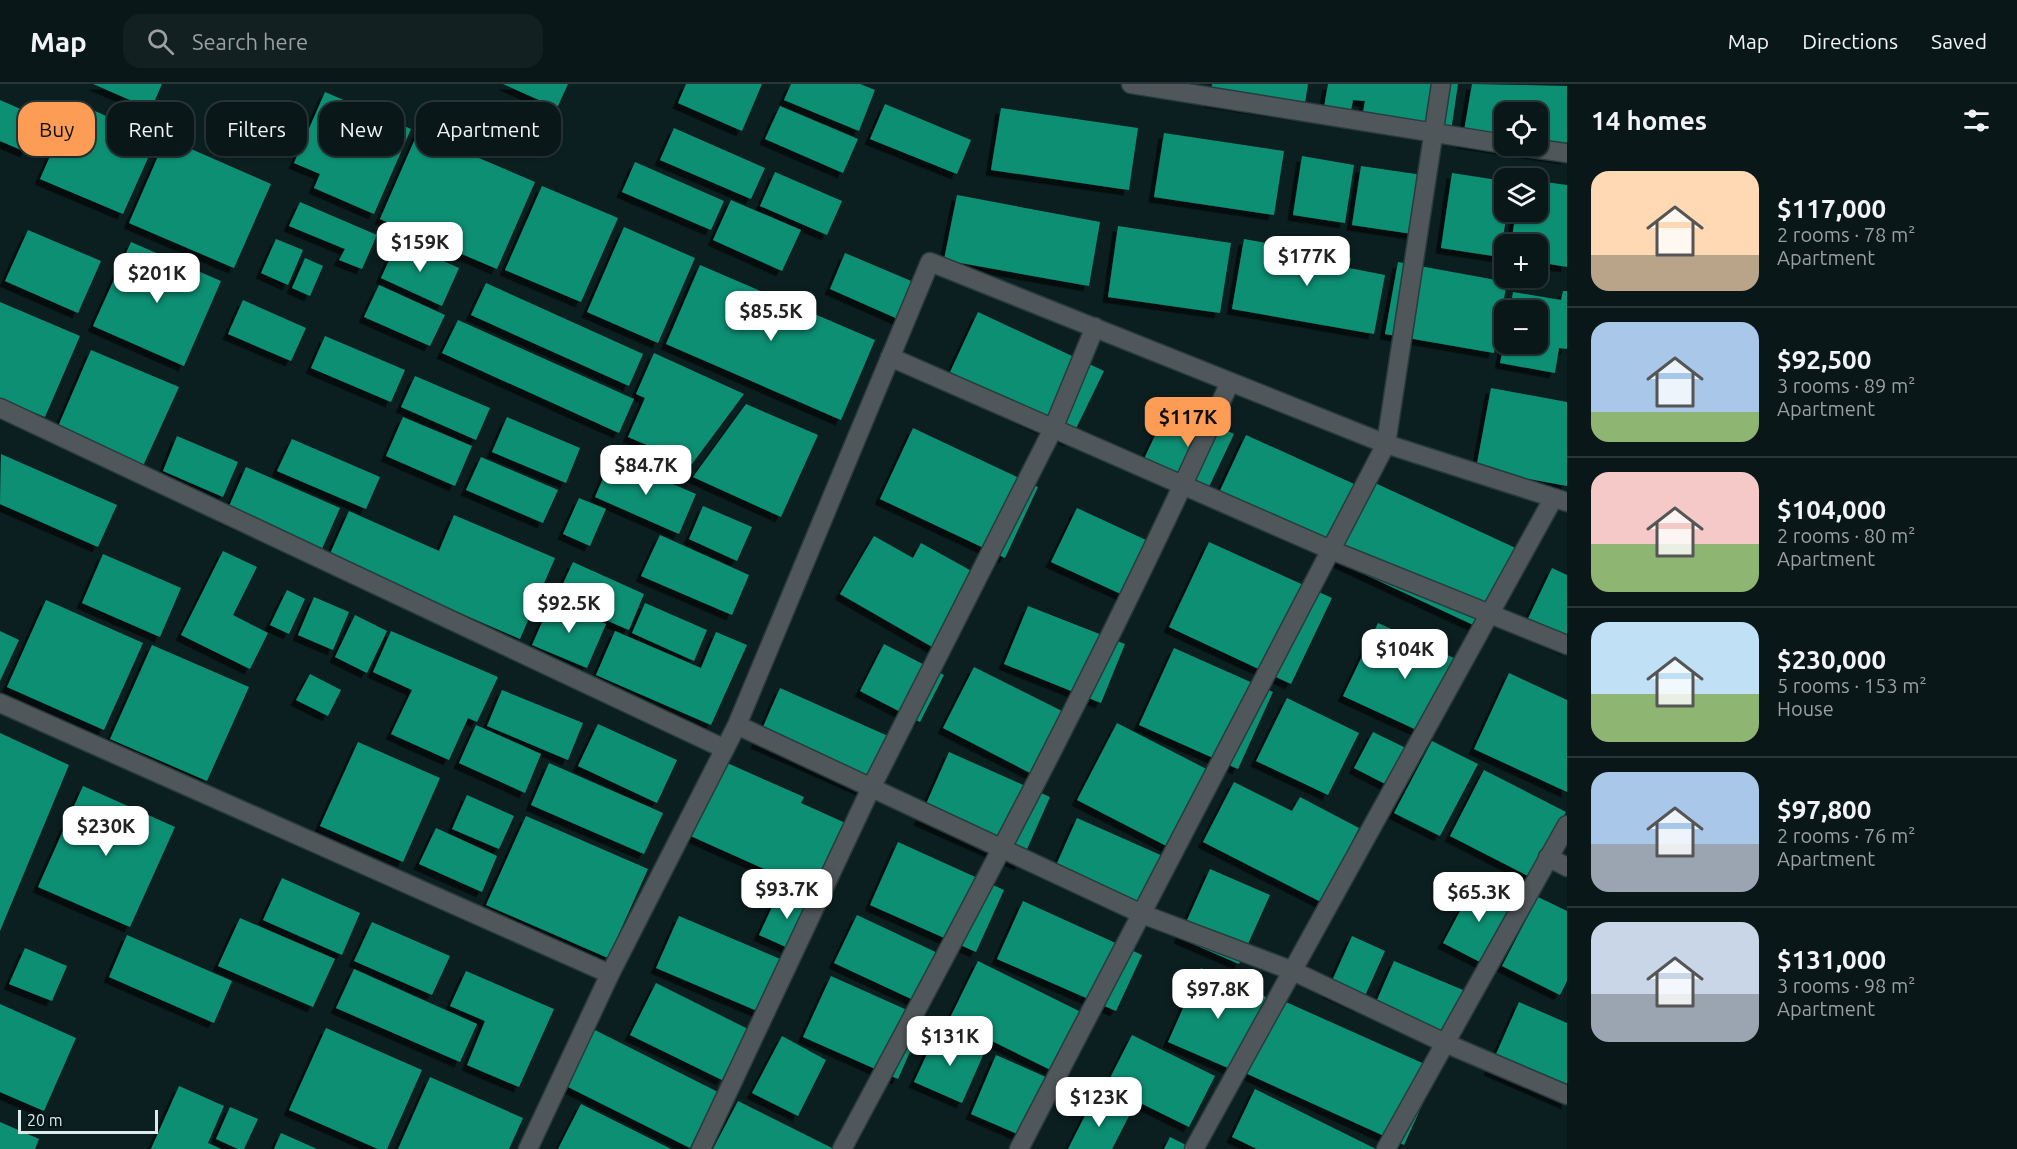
<!DOCTYPE html>
<meta charset="utf-8">
<style>
body{margin:0;font-family:Ubuntu,sans-serif;background:#122021;color:#f1f3f6;height:100vh;display:flex;flex-direction:column;font-size:22px;white-space:nowrap}
*{box-sizing:border-box;margin:0}
p{font-size:20px;color:#999fa2}
.icon{flex:none;width:33px;height:33px;fill:none;stroke:currentColor;stroke-width:2;stroke-linecap:round;stroke-linejoin:round}
.map{position:relative;flex:1;overflow:hidden}
.panel{display:flex;flex-direction:column;background:#091718;width:450px}
.panel>*{flex:none}
.hud{position:absolute;left:18px;top:18px;width:570px;height:54px;display:flex;gap:12px}
.buttons{position:absolute;left:1494px;top:18px;display:grid;gap:12px}
.buttons a{display:grid;place-items:center;width:54px;height:54px;border-radius:12px;background:#091718;box-shadow:0 2px 4px #0004,0 0 0 2px #293637;font-size:30px}
.scale{position:absolute;left:18px;bottom:15px;width:140px;box-sizing:border-box;padding-left:6px;border:3px solid #dde8e9;border-top:0;font-size:16px;line-height:21px;white-space:nowrap;color:#dde8e9;-webkit-text-stroke:4px #041517;paint-order:stroke}
.price{position:absolute;translate:-50% -51px;padding:0 14px;border-radius:12px;background:#fff;color:#222;font-size:20px;line-height:39px;filter:drop-shadow(0 2px 3px #0008)}
.price::after{content:'';position:absolute;left:50%;top:36px;width:18px;height:14px;margin-left:-9px;background:inherit;clip-path:polygon(0 0,100% 0,50% 100%)}
.price.on{background:#fd9c55;color:#111}
ul{padding:0;list-style:none}
li{display:flex;align-items:center;gap:18px;height:150px;padding:0 24px}
li+li{border-top:2px solid #293637}
li span{display:grid;place-items:center;flex:none;width:168px;height:120px;border-radius:18px;color:#555}
li>.icon{margin-inline-start:auto}
span .icon{width:72px;height:72px;fill:#fffc;stroke-width:1}
li b{font-size:26px}
h2{display:flex;justify-content:space-between;align-items:center;height:72px;padding:0 24px;font-size:26px}
.tag{padding:0 21px;border-radius:18px;background:#091718;box-shadow:0 2px 4px #0004,0 0 0 2px #293637;font-size:21px;line-height:54px}
.tag.on{background:#fd9c55;color:#111}
header{display:flex;align-items:center;gap:36px;box-sizing:border-box;height:84px;padding:0 30px;background:#091718;border-bottom:2px solid #293637}
header strong{font-size:28px}
nav{display:flex;gap:33px;margin-inline-start:auto;font-size:21px}
.search{width:420px;height:54px;background:#122021;display:flex;align-items:center;gap:15px;box-sizing:border-box;padding:0 21px;border-radius:18px;color:#999fa2;font-size:22px}
main{display:flex;flex:1;min-height:0}
.map>svg:first-child{display:block}
.building{fill:#0f8f73;fill-rule:evenodd;filter:url(#shadow)}
.lines{fill:none;stroke-linecap:round;stroke-linejoin:round}
.street-casing{stroke:#293b3c;stroke-width:21}
.street{stroke:#50575b;stroke-width:18}
</style>
<header>
<strong>Map</strong>
<div class="search"><svg class="icon" aria-label="search" viewBox="0 0 24 24"><circle cx="10" cy="10" r="6"/><path d="M15 15l6 6"/></svg>Search here</div>
<nav><a>Map</a><a>Directions</a><a>Saved</a></nav>
</header>
<main>
<div class="map">
<svg width="1567" height="1065" viewBox="0 0 1567 1065">
<defs>
<filter id="shadow"><feDropShadow dx="-5.5" dy="5.5" stdDeviation="0" flood-color="#0009"/></filter>
</defs>
<rect width="100%" height="100%" fill="#0c1f20"/>
<path class="building" d="M 93,0 L 162,0 L 151,25 Z
M 503,0 L 568,0 L 557,24 Z
M 686,0 L 762,0 L 742,47 L 678,19 Z
M 791,0 L 860,0 L 875,6 L 859,47 L 784,16 Z
M 1212,0 L 1308,0 L 1303,32 L 1210,18 Z
M 1328,0 L 1458,0 L 1450,54 L 1361,40 L 1365,17 L 1353,16 L 1349,38 L 1322,35 Z
M 1472,0 L 1567,2 L 1567,75 L 1462,59 ZM 1504,28 L 1538,28 L 1538,62 L 1504,62 Z
M 325,8 L 411,45 L 374,130 L 314,104 L 320,90 L 294,79 Z
M 0,16 L 41,34 L 26,68 L 0,57 Z
M 74,18 L 157,54 L 123,130 L 40,95 Z
M 885,20 L 971,56 L 957,90 L 870,55 Z
M 780,22 L 858,55 L 843,89 L 765,55 Z
M 1001,24 L 1138,44 L 1129,106 L 991,86 Z
M 674,44 L 765,84 L 751,115 L 660,76 Z
M 418,48 L 535,98 L 497,185 L 380,135 Z
M 1164,49 L 1284,67 L 1274,131 L 1154,113 Z
M 166,54 L 271,100 L 234,184 L 129,139 Z
M 1302,72 L 1354,81 L 1345,139 L 1293,131 Z
M 635,78 L 724,117 L 711,146 L 622,108 Z
M 1361,82 L 1436,93 L 1426,152 L 1352,141 Z
M 775,88 L 842,117 L 827,151 L 760,122 Z
M 1452,89 L 1504,97 L 1504,128 L 1507,128 L 1500,173 L 1441,164 Z
M 1538,97 L 1567,101 L 1567,183 L 1538,178 L 1538,160 L 1511,160 L 1516,128 L 1538,128 Z
M 542,102 L 618,134 L 581,218 L 505,186 Z
M 957,111 L 1100,138 L 1089,202 L 944,176 Z
M 731,116 L 801,146 L 782,187 L 713,156 Z
M 300,118 L 377,151 L 362,185 L 339,176 L 345,165 L 289,142 Z
M 1118,142 L 1231,159 L 1220,229 L 1108,213 Z
M 624,143 L 695,174 L 658,259 L 587,228 Z
M 28,146 L 101,177 L 78,229 L 5,197 Z
M 276,155 L 303,166 L 288,201 L 261,189 Z
M 1244,155 L 1351,174 L 1349,184 L 1385,191 L 1374,250 L 1232,225 Z
M 398,157 L 459,184 L 442,222 L 381,194 Z
M 131,158 L 221,197 L 184,282 L 93,242 Z
M 845,169 L 923,202 L 907,239 L 830,205 Z
M 305,174 L 323,182 L 310,212 L 292,204 Z
M 1398,178 L 1507,198 L 1494,269 L 1385,250 Z
M 700,181 L 875,256 L 841,336 L 666,260 Z
M 486,199 L 643,270 L 629,302 L 471,231 Z
M 379,201 L 445,231 L 430,262 L 364,233 Z
M 1563,207 L 1567,207 L 1567,265 L 1559,264 L 1555,289 L 1500,279 L 1504,260 L 1538,260 L 1538,226 L 1510,226 L 1513,208 L 1561,216 Z
M 243,216 L 306,244 L 291,277 L 228,250 Z
M 0,218 L 80,252 L 45,333 L 0,314 Z
M 978,228 L 1104,287 L 1070,357 L 945,299 Z
M 458,236 L 634,315 L 619,349 L 442,269 Z
M 325,252 L 405,286 L 391,318 L 311,284 Z
M 91,266 L 179,303 L 143,382 L 57,345 Z
M 654,269 L 744,310 L 692,380 L 628,353 L 645,314 L 636,310 Z
M 415,292 L 490,324 L 476,356 L 401,323 Z
M 1491,304 L 1567,318 L 1567,402 L 1476,385 Z
M 746,320 L 818,351 L 781,433 L 693,393 Z
M 1170,320 L 1234,350 L 1207,407 L 1143,377 Z
M 403,333 L 472,362 L 455,402 L 386,372 Z
M 507,333 L 580,364 L 566,399 L 492,368 Z
M 913,344 L 1038,403 L 1005,474 L 880,415 Z
M 1246,351 L 1363,404 L 1334,464 L 1218,411 Z
M 177,352 L 238,378 L 223,413 L 163,387 Z
M 292,355 L 380,393 L 366,425 L 277,387 Z
M 1,370 L 117,421 L 98,463 L 0,420 Z
M 481,373 L 558,406 L 543,439 L 466,406 Z
M 612,374 L 696,410 L 679,450 L 595,413 Z
M 246,383 L 340,424 L 318,474 L 224,434 Z
M 1373,398 L 1522,467 L 1484,546 L 1336,477 Z
M 579,414 L 606,425 L 590,462 L 563,450 Z
M 703,422 L 752,443 L 737,477 L 689,455 Z
M 1077,424 L 1159,462 L 1134,516 L 1051,478 Z
M 349,427 L 439,467 L 454,431 L 555,474 L 520,555 L 329,472 Z
M 660,451 L 749,491 L 732,531 L 641,492 Z
M 874,452 L 913,474 L 921,459 L 977,490 L 934,564 L 840,510 Z
M 1209,458 L 1332,514 L 1291,600 L 1169,543 Z
M 223,467 L 257,483 L 233,531 L 268,549 L 250,585 L 181,551 Z
M 103,470 L 181,504 L 160,553 L 82,519 Z
M 573,478 L 644,510 L 629,546 L 580,525 L 586,512 L 562,502 Z
M 1552,484 L 1567,491 L 1567,566 L 1523,545 Z
M 287,506 L 305,515 L 289,550 L 270,541 Z
M 314,513 L 349,528 L 333,566 L 298,551 Z
M 46,516 L 143,559 L 104,646 L 7,603 Z
M 552,516 L 606,540 L 587,584 L 532,561 Z
M 645,519 L 707,546 L 694,577 L 632,549 Z
M 1028,522 L 1125,560 L 1101,619 L 1004,580 Z
M 355,531 L 387,547 L 367,589 L 335,573 Z
M 1378,539 L 1467,580 L 1432,653 L 1343,612 Z
M 0,547 L 19,556 L 0,597 Z
M 391,547 L 498,593 L 477,638 L 468,634 L 449,676 L 391,650 L 412,606 L 373,588 Z
M 615,547 L 701,584 L 716,548 L 747,561 L 711,641 L 596,591 Z
M 884,560 L 944,591 L 920,638 L 860,607 Z
M 152,561 L 249,603 L 207,697 L 110,655 Z
M 1174,564 L 1273,608 L 1238,685 L 1139,641 Z
M 974,583 L 1072,632 L 1040,694 L 943,644 Z
M 1509,589 L 1567,616 L 1567,708 L 1474,665 Z
M 310,590 L 341,606 L 328,632 L 296,616 Z
M 780,604 L 897,656 L 873,711 L 756,659 Z
M 502,606 L 583,639 L 568,676 L 487,642 Z
M 1287,614 L 1359,649 L 1328,711 L 1256,677 Z
M 1117,639 L 1222,693 L 1182,770 L 1077,716 Z
M 598,640 L 677,676 L 657,719 L 578,682 Z
M 476,641 L 541,670 L 525,709 L 459,679 Z
M 1373,648 L 1416,669 L 1397,706 L 1354,684 Z
M 0,649 L 69,681 L 0,847 Z
M 1432,657 L 1478,680 L 1440,752 L 1394,729 Z
M 358,658 L 440,694 L 403,778 L 320,742 Z
M 949,668 L 1050,713 L 1020,781 L 919,736 Z
M 725,678 L 804,713 L 801,719 L 861,746 L 834,806 L 797,789 L 793,798 L 684,749 Z
M 549,679 L 663,729 L 644,770 L 531,721 Z
M 1484,686 L 1566,728 L 1532,794 L 1450,752 Z
M 1234,698 L 1292,727 L 1300,713 L 1359,744 L 1321,818 L 1203,758 Z
M 83,702 L 175,743 L 130,843 L 38,803 Z
M 467,711 L 514,732 L 499,765 L 452,745 Z
M 526,732 L 648,785 L 608,874 L 486,821 Z
M 1077,734 L 1174,777 L 1151,828 L 1054,786 Z
M 436,744 L 497,772 L 482,808 L 419,780 Z
M 898,758 L 1004,806 L 976,868 L 870,821 Z
M 1210,785 L 1270,811 L 1239,880 L 1179,854 Z
M 282,794 L 360,829 L 342,871 L 263,836 Z
M 1475,799 L 1514,818 L 1482,879 L 1443,859 Z
M 781,804 L 811,817 L 799,869 L 759,851 Z
M 1538,813 L 1567,827 L 1567,897 L 1560,911 L 1502,882 Z
M 1023,817 L 1142,871 L 1116,927 L 997,875 Z
M 857,831 L 944,872 L 922,920 L 834,879 Z
M 679,832 L 792,880 L 769,932 L 656,884 Z
M 240,834 L 335,875 L 313,923 L 218,882 Z
M 372,838 L 450,872 L 432,911 L 354,877 Z
M 127,851 L 232,897 L 214,939 L 109,893 Z
M 1352,852 L 1385,867 L 1360,923 L 1327,908 Z
M 25,864 L 67,882 L 52,917 L 9,900 Z
M 978,877 L 1093,934 L 1063,992 L 949,936 Z
M 1394,877 L 1463,906 L 1441,955 L 1373,925 Z
M 1201,884 L 1268,914 L 1235,987 L 1168,958 Z
M 354,885 L 477,940 L 460,978 L 336,924 Z
M 466,887 L 554,925 L 519,1003 L 467,981 L 485,937 L 450,922 Z
M 831,892 L 925,934 L 898,995 L 803,953 Z
M 656,899 L 748,945 L 722,996 L 630,951 Z
M 1277,914 L 1438,986 L 1404,1061 L 1243,988 Z
M 1519,918 L 1567,939 L 1567,1020 L 1489,986 Z
M 0,920 L 76,954 L 44,1027 L 0,1008 Z
M 585,941 L 718,1008 L 690,1064 L 556,997 Z
M 326,944 L 422,986 L 387,1065 L 378,1065 L 289,1026 Z
M 938,946 L 985,967 L 962,1019 L 914,998 Z
M 1132,951 L 1215,992 L 1189,1043 L 1106,1002 Z
M 782,952 L 826,976 L 798,1032 L 752,1009 Z
M 996,971 L 1048,994 L 1022,1052 L 971,1030 Z
M 430,993 L 523,1034 L 509,1065 L 398,1065 Z
M 179,1002 L 224,1022 L 208,1059 L 221,1065 L 151,1065 Z
M 1255,1005 L 1376,1065 L 1257,1065 L 1232,1053 Z
M 1094,1014 L 1129,1032 L 1112,1065 L 1068,1065 Z
M 738,1017 L 834,1065 L 713,1065 Z
M 581,1020 L 671,1065 L 558,1065 Z
M 230,1023 L 258,1035 L 244,1065 L 238,1065 L 216,1055 Z
M 0,1038 L 39,1055 L 35,1065 L 0,1065 Z
M 281,1049 L 317,1065 L 274,1065 Z
M 1170,1053 L 1194,1065 L 1164,1065 Z"/>
<g class="lines">
<g class="street-casing">
<path id="street" d="M 1131,0 L 1504,60
M 1517,62 L 1567,69
M 890,273 L 1331,466 L 1567,561
M 0,324 L 725,665
M 0,619 L 610,890
M 737,641 L 1142,830 L 1293,887 L 1445,959 L 1567,1011
M 1548,773 L 1567,783
M 528,1065 L 610,890 L 737,641 L 930,178 L 1386,360 L 1567,418
M 701,1065 L 871,704 L 1053,345 L 1095,243
M 842,1065 C 978,812 1113,559 1230,298
M 1019,1065 L 1386,360 L 1441,0
M 1194,1065 L 1553,415
M 1386,1065 L 1567,741"/>
</g>
<use href="#street" class="street"/>
</g>
</svg>
<div class="buttons">
<a><svg class="icon" aria-label="locate" viewBox="0 0 24 24"><circle cx="12" cy="12" r="6"/><path d="M12 2v4M12 18v4M2 12h4M18 12h4"/></svg></a>
<a><svg class="icon" aria-label="layers" viewBox="0 0 24 24"><path d="M12 4l9 5-9 5-9-5zM3 14l9 5 9-5"/></svg></a>
<a>+</a>
<a>−</a>
</div>
<div class="scale">20 m</div>
<b class="price" style="left:420px;top:189px">$159K</b>
<b class="price" style="left:1307px;top:203px">$177K</b>
<b class="price" style="left:157px;top:220px">$201K</b>
<b class="price" style="left:771px;top:258px">$85.5K</b>
<b class="price on" style="left:1188px;top:364px">$117K</b>
<b class="price" style="left:646px;top:412px">$84.7K</b>
<b class="price" style="left:569px;top:550px">$92.5K</b>
<b class="price" style="left:1405px;top:596px">$104K</b>
<b class="price" style="left:106px;top:773px">$230K</b>
<b class="price" style="left:787px;top:836px">$93.7K</b>
<b class="price" style="left:1479px;top:839px">$65.3K</b>
<b class="price" style="left:1218px;top:936px">$97.8K</b>
<b class="price" style="left:950px;top:983px">$131K</b>
<b class="price" style="left:1099px;top:1044px">$123K</b>
<div class="hud">
<a class="tag on">Buy</a>
<a class="tag">Rent</a>
<a class="tag">Filters</a>
<a class="tag">New</a>
<a class="tag">Apartment</a>
</div>
</div>
<section class="panel">
<h2>14 homes<svg class="icon" aria-label="filters" viewBox="0 0 24 24"><path d="M4 7h16M4 17h16"/><circle cx="9" cy="7" r="2"/><circle cx="15" cy="17" r="2"/></svg></h2>
<ul>
<li><span style="background:linear-gradient(#ffd9b3 70%,#b9a48a 0)"><svg class="icon" aria-label="home" viewBox="0 0 24 24"><path d="M3 11l9-7 9 7M6 9v11h12V9"/></svg></span><div><b>$117,000</b><p>2 rooms · 78 m²</p><p>Apartment</p></div></li>
<li><span style="background:linear-gradient(#a9c7e8 75%,#8fb573 0)"><svg class="icon" aria-label="home" viewBox="0 0 24 24"><path d="M3 11l9-7 9 7M6 9v11h12V9"/></svg></span><div><b>$92,500</b><p>3 rooms · 89 m²</p><p>Apartment</p></div></li>
<li><span style="background:linear-gradient(#f6c9c9 60%,#8fb573 0)"><svg class="icon" aria-label="home" viewBox="0 0 24 24"><path d="M3 11l9-7 9 7M6 9v11h12V9"/></svg></span><div><b>$104,000</b><p>2 rooms · 80 m²</p><p>Apartment</p></div></li>
<li><span style="background:linear-gradient(#bfe0f5 60%,#8fb573 0)"><svg class="icon" aria-label="home" viewBox="0 0 24 24"><path d="M3 11l9-7 9 7M6 9v11h12V9"/></svg></span><div><b>$230,000</b><p>5 rooms · 153 m²</p><p>House</p></div></li>
<li><span style="background:linear-gradient(#a9c7e8 60%,#9aa5b1 0)"><svg class="icon" aria-label="home" viewBox="0 0 24 24"><path d="M3 11l9-7 9 7M6 9v11h12V9"/></svg></span><div><b>$97,800</b><p>2 rooms · 76 m²</p><p>Apartment</p></div></li>
<li><span style="background:linear-gradient(#c9d6e8 60%,#9aa5b1 0)"><svg class="icon" aria-label="home" viewBox="0 0 24 24"><path d="M3 11l9-7 9 7M6 9v11h12V9"/></svg></span><div><b>$131,000</b><p>3 rooms · 98 m²</p><p>Apartment</p></div></li>
</ul>
</section>
</main>
